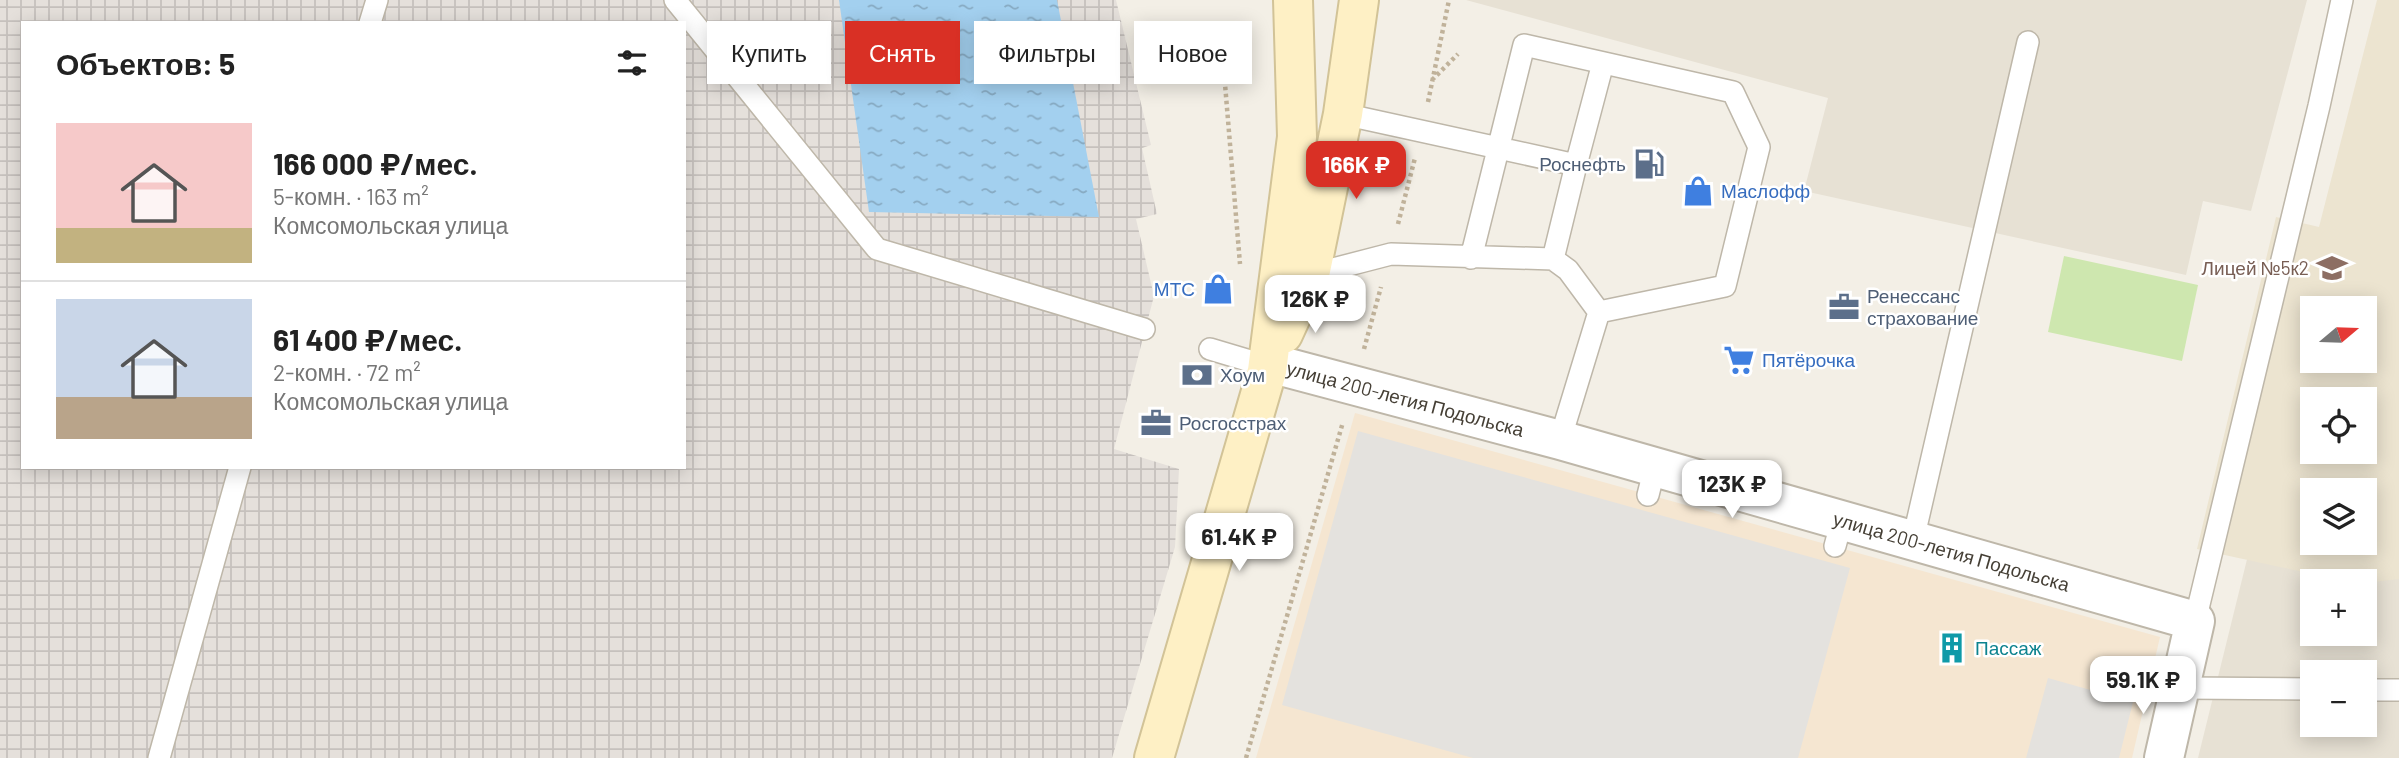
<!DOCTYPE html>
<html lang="ru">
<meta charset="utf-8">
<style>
body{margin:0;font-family:Barlow,sans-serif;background:#f6f6f6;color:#222;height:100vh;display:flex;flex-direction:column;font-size:26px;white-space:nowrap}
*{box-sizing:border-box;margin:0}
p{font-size:23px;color:#767676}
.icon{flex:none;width:38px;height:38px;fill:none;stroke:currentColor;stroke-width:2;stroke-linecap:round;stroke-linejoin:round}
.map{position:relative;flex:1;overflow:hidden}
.sheet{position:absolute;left:21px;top:21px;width:665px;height:448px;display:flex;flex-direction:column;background:#fff;border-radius:0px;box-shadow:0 4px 18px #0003}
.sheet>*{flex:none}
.guide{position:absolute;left:707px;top:21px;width:665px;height:63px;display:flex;gap:14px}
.needle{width:46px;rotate:71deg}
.tools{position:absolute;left:2300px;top:296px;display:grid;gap:14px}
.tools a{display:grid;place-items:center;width:77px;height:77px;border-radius:0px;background:#fff;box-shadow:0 4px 18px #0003;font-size:35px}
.price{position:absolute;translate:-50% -60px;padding:0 16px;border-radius:14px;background:#fff;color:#222;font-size:23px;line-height:46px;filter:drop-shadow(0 2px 4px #0008)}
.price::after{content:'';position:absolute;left:50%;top:42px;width:21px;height:16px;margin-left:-10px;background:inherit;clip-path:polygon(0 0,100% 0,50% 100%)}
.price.on{background:#d93025;color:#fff}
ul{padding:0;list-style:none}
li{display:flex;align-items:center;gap:21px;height:175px;padding:0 35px}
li+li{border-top:2px solid #e0e0e0}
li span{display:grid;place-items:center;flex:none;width:196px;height:140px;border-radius:0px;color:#555}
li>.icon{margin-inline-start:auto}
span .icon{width:84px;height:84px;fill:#fffc;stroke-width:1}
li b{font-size:30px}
h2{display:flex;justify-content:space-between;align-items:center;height:84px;padding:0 35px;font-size:30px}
.chip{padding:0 24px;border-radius:0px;background:#fff;box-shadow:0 4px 18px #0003;font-size:24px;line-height:63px}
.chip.on{background:#d93025;color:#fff}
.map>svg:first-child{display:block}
.residential{fill:#e7e1d4;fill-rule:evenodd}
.commercial{fill:#f5e6d1}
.industrial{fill:url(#industrial-grid);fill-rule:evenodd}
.education{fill:#ece4d0;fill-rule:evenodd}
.green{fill:#cee7af}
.parking{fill:#e4e2de}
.water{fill:url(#water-ripples)}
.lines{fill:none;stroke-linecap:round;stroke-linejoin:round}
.service-casing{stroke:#beb7a9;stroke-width:24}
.minor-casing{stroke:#beb7a9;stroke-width:42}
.secondary-casing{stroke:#d2c397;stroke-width:42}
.path{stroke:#c0b29a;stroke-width:4.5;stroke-dasharray:3.5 3.5;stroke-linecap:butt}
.service{stroke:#fff;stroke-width:21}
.minor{stroke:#fff;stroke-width:38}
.secondary{stroke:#fef0c5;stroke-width:38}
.labels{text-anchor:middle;stroke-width:5;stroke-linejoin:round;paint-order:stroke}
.service-label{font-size:19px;fill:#4e5e75;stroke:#fff;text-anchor:start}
.shop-label{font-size:19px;fill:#366cbe;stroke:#fff;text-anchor:start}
.education-label{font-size:19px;fill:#785e54;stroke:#fff;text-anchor:end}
.street-label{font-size:19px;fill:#453f35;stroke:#fff}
.culture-label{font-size:19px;fill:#0d838f;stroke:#fff;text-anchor:start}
</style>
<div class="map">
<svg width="2399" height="758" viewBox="0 0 2399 758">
<defs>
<pattern id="industrial-grid" width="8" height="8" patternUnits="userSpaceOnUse" patternTransform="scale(1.75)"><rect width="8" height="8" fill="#e5e0db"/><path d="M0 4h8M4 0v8" fill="none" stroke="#c6c1bd"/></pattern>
<pattern id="water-ripples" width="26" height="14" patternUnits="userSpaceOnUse" patternTransform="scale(1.75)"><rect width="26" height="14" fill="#a3d0ef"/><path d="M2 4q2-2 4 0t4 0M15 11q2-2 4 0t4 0" fill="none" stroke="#87aac2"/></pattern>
</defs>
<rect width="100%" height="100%" fill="#f3efe6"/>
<path class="residential" d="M 1466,0 L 2307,0 L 2251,211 L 2203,201 L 2186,275 L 1804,191 L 1828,98 Z
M 2385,0 L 2399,0 L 2399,758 L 2198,758 ZM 2312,308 L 2364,308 L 2364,360 L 2312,360 ZM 2312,399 L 2364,399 L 2364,452 L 2312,452 ZM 2312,490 L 2364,490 L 2364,542 L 2312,542 ZM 2312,581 L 2364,581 L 2364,634 L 2312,634 ZM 2312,672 L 2364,672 L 2364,724 L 2312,724 Z"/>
<path class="commercial" d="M 1355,413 L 2160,637 L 2132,758 L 1256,758 Z"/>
<path class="industrial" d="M 0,0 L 1116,0 L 1151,145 L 1142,148 L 1157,214 L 1136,219 L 1154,296 L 1114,449 L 1179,469 L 1175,547 L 1112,758 L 0,758 ZM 23,23 L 684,23 L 684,467 L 23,467 Z"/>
<path class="education" d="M 2377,0 L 2399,0 L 2399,579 L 2364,583 L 2364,581 L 2344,581 L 2197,549 L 2276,217 L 2319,227 ZM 2312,308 L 2364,308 L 2364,360 L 2312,360 ZM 2312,399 L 2364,399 L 2364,452 L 2312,452 ZM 2312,490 L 2364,490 L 2364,542 L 2312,542 Z"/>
<path class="green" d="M 2064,256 L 2198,285 L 2182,361 L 2048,332 Z"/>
<path class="parking" d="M 1358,431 L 1850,568 L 1798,758 L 1473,758 L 1282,705 Z
M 2048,678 L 2133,702 L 2119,758 L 2026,758 Z"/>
<path class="water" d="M 839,0 L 1057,0 L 1099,217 L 869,212 Z"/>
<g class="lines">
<g class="service-casing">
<path id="service" d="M 675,0 L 877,249 L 1144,329
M 370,23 L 377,0
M 1343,114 L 1576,165 L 1553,259
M 1576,165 L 1603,63
M 1471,258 L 1524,45 L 1733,92 L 1759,147 L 1725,286 L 1599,312
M 1310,275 L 1391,254 L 1553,259 L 1568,270 L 1599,312
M 1210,349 L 1267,366
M 1560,440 L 1599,312
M 1648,495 L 1655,467
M 1913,540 L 2028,42
M 1835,546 L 1842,520
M 2195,621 L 2319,106 L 2342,0
M 2181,688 L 2312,689
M 2364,690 L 2399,690
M 159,758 L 240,467"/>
</g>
<g class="minor-casing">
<g id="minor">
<path id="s1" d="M 1270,363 L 1560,440 L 2195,621 L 2164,758"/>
</g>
</g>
<g class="secondary-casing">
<path id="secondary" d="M 1283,334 L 1310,275 L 1343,114 L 1359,0
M 1154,758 L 1267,371 L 1297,137 L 1293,0"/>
</g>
<path class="path" d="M 1220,24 L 1240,264
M 1432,80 L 1458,54
M 1428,102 L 1449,0
M 1398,224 L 1415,158
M 1364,349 L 1381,287
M 1246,758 L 1343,422"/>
<use href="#service" class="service"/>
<use href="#minor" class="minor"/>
<use href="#secondary" class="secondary"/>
</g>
<defs>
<g id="fuel-bare" transform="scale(2.415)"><path d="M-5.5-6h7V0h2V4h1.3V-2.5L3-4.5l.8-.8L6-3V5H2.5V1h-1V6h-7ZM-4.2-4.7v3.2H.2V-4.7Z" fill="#5c6f8a" stroke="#fff" stroke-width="2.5" paint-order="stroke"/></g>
<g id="shop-bare" transform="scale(2.415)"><path d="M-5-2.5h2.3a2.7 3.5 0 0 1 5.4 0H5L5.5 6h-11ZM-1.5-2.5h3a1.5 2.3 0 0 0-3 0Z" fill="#3f7fe0" stroke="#fff" stroke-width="2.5" paint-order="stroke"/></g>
<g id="school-bare" transform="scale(2.415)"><path d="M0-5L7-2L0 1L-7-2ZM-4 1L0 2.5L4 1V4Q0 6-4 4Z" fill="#8d6e63" stroke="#fff" stroke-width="2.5" paint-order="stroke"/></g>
<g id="office-bare" transform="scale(2.415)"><path d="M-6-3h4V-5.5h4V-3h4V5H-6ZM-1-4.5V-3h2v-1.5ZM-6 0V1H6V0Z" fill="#5c6f8a" stroke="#fff" stroke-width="2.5" paint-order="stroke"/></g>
<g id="supermarket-bare" transform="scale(2.415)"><path d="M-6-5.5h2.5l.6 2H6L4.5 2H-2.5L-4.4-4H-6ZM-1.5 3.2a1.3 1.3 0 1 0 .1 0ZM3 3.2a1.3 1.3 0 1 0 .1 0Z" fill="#3f7fe0" stroke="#fff" stroke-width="2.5" paint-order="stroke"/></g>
<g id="bank-bare" transform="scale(2.415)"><path d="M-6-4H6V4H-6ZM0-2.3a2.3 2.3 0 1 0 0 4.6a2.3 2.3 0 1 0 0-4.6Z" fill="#5c6f8a" stroke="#fff" stroke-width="2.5" paint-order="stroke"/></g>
<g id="building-bare" transform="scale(2.415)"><path d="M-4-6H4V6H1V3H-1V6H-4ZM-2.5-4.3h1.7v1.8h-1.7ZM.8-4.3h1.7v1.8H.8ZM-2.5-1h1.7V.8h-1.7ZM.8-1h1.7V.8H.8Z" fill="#0f9aa8" stroke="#fff" stroke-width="2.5" paint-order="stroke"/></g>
</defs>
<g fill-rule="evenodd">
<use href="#fuel-bare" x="1649" y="164"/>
<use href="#shop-bare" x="1698" y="191"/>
<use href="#school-bare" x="2332" y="268"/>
<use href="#shop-bare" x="1218" y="289"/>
<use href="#office-bare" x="1844" y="307"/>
<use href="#supermarket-bare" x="1739" y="360"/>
<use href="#bank-bare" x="1197" y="375"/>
<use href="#office-bare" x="1156" y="423"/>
<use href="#building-bare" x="1952" y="648"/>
</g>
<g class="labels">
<g class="service-label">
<text x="1626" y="171" text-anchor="end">Роснефть</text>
<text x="1867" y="303">Ренессанс<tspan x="1867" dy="22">страхование</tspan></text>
<text x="1220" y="382">Хоум</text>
<text x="1179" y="430">Росгосстрах</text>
</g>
<g class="shop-label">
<text x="1721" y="198">Маслофф</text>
<text x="1195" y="296" text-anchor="end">МТС</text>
<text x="1762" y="367">Пятёрочка</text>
</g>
<g class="education-label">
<text x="2309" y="275">Лицей №5к2</text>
</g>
<g class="street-label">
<text dy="7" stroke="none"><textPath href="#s1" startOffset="140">улица 200-летия Подольска</textPath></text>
<text dy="7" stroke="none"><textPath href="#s1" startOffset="707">улица 200-летия Подольска</textPath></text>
</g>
<g class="culture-label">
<text x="1975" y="655">Пассаж</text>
</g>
</g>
</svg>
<div class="tools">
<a><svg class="needle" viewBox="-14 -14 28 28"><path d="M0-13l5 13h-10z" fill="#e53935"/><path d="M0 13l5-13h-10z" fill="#767676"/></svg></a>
<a><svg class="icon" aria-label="locate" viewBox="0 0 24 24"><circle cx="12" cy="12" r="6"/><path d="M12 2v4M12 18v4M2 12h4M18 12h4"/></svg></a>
<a><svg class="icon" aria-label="layers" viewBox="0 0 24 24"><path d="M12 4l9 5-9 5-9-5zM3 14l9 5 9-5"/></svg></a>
<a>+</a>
<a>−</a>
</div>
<b class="price on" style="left:1356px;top:201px">166K ₽</b>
<b class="price" style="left:1315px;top:335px">126K ₽</b>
<b class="price" style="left:1732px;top:520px">123K ₽</b>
<b class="price" style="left:1239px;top:573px">61.4K ₽</b>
<b class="price" style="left:2143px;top:716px">59.1K ₽</b>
<div class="guide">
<a class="chip">Купить</a>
<a class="chip on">Снять</a>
<a class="chip">Фильтры</a>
<a class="chip">Новое</a>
</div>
<section class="sheet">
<h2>Объектов: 5<svg class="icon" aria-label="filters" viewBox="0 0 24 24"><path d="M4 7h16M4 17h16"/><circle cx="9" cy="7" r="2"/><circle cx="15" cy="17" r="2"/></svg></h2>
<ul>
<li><span style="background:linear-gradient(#f6c9c9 75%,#c2b280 0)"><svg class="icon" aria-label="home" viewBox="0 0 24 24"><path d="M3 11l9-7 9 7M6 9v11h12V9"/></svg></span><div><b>166 000 ₽/мес.</b><p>5-комн. · 163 m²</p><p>Комсомольская улица</p></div></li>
<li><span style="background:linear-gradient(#c9d6e8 70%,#b9a48a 0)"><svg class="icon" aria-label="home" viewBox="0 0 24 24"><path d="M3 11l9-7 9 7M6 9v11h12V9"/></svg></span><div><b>61 400 ₽/мес.</b><p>2-комн. · 72 m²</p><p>Комсомольская улица</p></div></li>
</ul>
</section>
</div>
